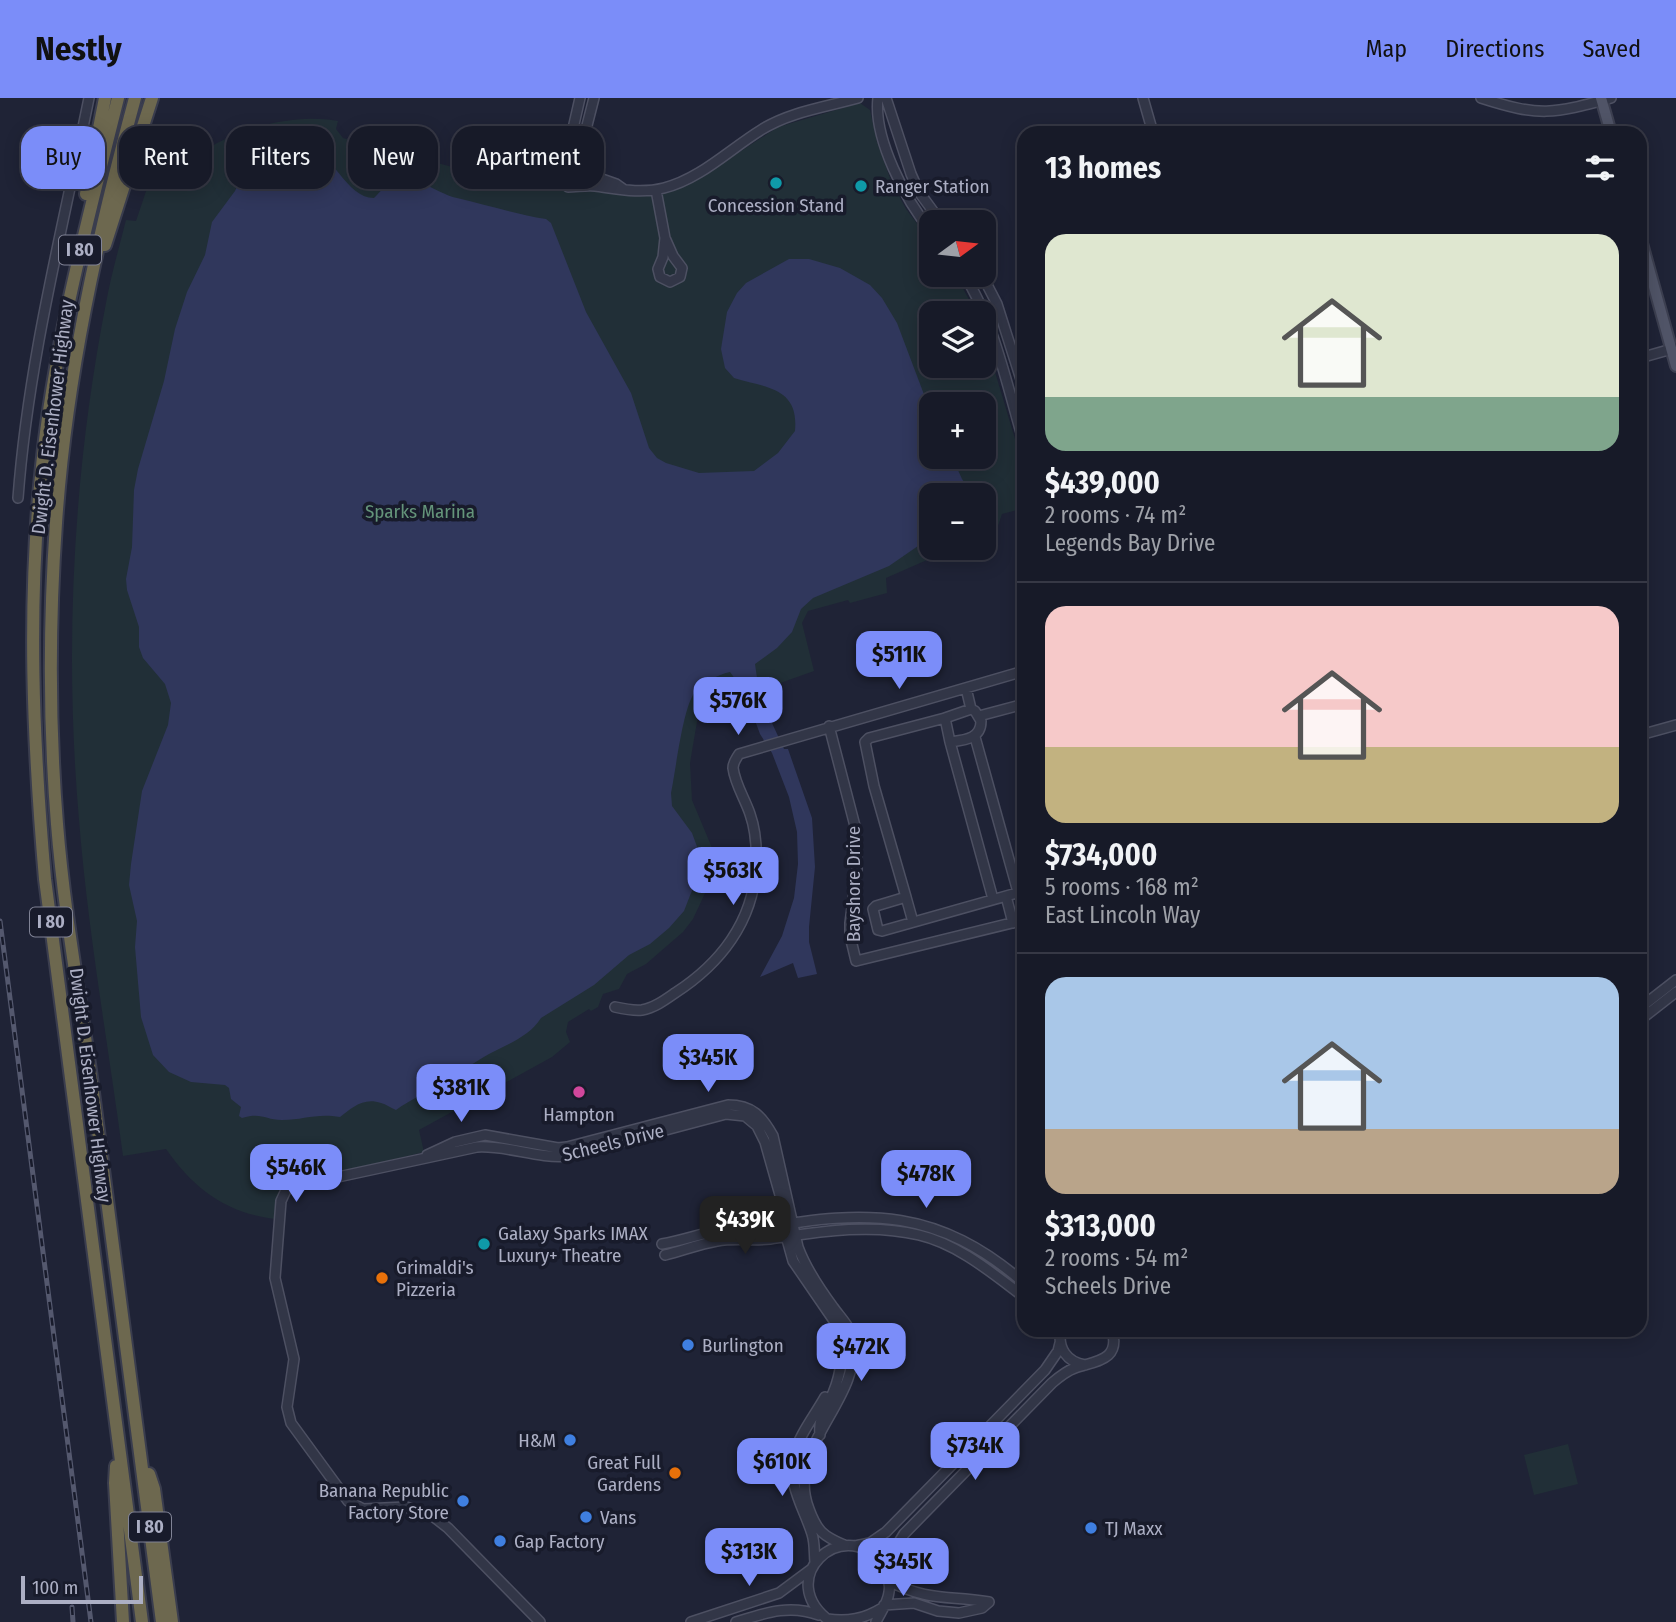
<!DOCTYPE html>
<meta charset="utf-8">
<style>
body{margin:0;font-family:"Fira Sans Condensed",sans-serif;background:#242734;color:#f1f3f6;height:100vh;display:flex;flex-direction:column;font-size:26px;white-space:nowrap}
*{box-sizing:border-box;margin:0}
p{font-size:23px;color:#9ea1a8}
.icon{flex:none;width:38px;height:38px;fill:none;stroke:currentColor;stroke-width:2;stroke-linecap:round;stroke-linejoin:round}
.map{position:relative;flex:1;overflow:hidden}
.sheet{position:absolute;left:1017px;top:28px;width:630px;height:1211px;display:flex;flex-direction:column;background:#171a28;border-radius:21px;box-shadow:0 4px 18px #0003,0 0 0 2px #363845}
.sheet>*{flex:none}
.hud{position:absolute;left:21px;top:28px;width:665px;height:63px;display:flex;gap:14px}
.needle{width:46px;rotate:75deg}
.tools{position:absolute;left:919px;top:112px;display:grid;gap:14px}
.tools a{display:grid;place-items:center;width:77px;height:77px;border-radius:14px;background:#171a28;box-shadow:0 4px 18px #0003,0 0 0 2px #363845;font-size:35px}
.scale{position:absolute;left:21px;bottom:18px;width:122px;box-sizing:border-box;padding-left:7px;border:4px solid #acafc4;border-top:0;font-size:19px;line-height:24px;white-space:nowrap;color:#acafc4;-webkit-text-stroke:5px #181b2b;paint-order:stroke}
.price{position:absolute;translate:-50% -60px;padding:0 16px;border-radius:14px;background:#7b8df9;color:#111;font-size:23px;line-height:46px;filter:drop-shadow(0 2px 4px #0008)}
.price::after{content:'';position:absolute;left:50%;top:42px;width:21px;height:16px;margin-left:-10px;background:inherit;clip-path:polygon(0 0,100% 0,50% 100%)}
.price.selected{background:#222;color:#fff}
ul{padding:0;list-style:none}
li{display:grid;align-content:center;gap:14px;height:371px;padding:0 28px}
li+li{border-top:2px solid #363845}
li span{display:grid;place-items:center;height:217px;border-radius:21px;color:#555}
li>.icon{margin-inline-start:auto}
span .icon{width:126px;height:126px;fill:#fffc;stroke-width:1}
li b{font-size:30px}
h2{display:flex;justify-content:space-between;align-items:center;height:84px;padding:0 28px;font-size:30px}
.tag{padding:0 24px;border-radius:21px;background:#171a28;box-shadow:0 4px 18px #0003,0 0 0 2px #363845;font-size:24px;line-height:63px}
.tag.selected{background:#7b8df9;color:#111}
header{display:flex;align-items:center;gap:42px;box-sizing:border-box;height:98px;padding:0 35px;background:#7b8df9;color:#111}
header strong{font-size:33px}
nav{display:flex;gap:38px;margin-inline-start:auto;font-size:24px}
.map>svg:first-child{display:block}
.green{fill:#212f37;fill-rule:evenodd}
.water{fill:#30375c}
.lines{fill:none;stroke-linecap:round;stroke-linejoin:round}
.minor-casing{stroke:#4d5062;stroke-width:12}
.major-casing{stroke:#3c3f50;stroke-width:14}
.highway-casing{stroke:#3a3d4e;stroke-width:16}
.minor{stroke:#323647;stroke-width:9}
.major{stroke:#505467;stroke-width:10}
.highway{stroke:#6d684f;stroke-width:12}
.rail-casing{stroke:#54586e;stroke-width:5}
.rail{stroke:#181b2b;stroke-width:2.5;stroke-dasharray:8;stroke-linecap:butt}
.culture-dot{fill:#0f9aa8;stroke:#181b2b;stroke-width:2.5}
.hotel-dot{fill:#d1479c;stroke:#181b2b;stroke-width:2.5}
.food-dot{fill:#e8710a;stroke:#181b2b;stroke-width:2.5}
.shop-dot{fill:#3f7fe0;stroke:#181b2b;stroke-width:2.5}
.labels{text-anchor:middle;stroke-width:7;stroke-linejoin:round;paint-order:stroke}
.shield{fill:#181b2b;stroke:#808396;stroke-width:2}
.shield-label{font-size:18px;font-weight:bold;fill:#acafc4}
.poi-label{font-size:19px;fill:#acafc4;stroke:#181b2b;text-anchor:start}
.street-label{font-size:19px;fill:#acafc4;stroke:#181b2b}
.park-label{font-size:19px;fill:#64947a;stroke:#181b2b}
</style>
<header>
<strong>Nestly</strong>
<nav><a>Map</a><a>Directions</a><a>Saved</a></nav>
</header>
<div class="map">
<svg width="1676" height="1524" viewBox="0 0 1676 1524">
<rect width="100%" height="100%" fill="#1f2336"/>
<path class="green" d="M 860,5 L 870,12 L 877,44 L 891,83 L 906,111 L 931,144 L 931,177 L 956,177 L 976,215 L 931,215 L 931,268 L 984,268 L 984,237 L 1024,371 L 1024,410 L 1002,416 L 998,428 L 984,434 L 984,397 L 931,397 L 931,450 L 941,450 L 927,462 L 886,480 L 887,495 L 850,505 L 848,502 L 808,513 L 802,525 L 814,573 L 741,599 L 734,589 L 723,587 L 704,601 L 699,612 L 690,665 L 692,702 L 715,757 L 714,776 L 693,821 L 683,834 L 646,866 L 627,876 L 619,891 L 603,896 L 598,909 L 591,913 L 589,911 L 568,924 L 566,934 L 570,944 L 552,959 L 419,1032 L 424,1054 L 326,1078 L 288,1083 L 279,1091 L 275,1121 C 226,1115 194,1091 166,1051 L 123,1058 C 108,946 88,834 79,722 C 64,550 73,374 106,205 C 111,177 119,150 126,122 L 136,123 L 167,31 L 179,50 L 198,36 L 208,50 C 245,29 295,15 338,23 L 336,31 L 343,40 L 524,88 L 543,92 L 558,87 L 566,92 L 589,89 L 633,98 L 667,95 L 695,83 L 778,29 ZM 931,306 L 984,306 L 984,359 L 931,359 Z
M 1568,1346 L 1578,1386 L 1534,1397 L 1524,1357 Z"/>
<path class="water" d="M 301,47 C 335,53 345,100 374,100 C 381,93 386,86 395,84 C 419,77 436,95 457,100 C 487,107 516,116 546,121 L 551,125 L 586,214 L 631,295 L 649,350 L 657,360 L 666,365 L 699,375 L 754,373 L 778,355 L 795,333 C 799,289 766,290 734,280 L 725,270 L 721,251 L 727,214 L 737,195 L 746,185 L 789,161 L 809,161 L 840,170 L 870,187 L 882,200 L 897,225 L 931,315 L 931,359 L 952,359 L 962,381 L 973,397 L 931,397 L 931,439 L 889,468 L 813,500 L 801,511 L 792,534 L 777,550 L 755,566 L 758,587 L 763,603 L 773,599 L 780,621 L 772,625 L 784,651 L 788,651 L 812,720 L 815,769 L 809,829 L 809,844 L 817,876 L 798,880 L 793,865 L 760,879 L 782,838 L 794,800 L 798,766 L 797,734 L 789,699 L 772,655 L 760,636 L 744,593 L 730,574 C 717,577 700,585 693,597 C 682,616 676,671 671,695 L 672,708 L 692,735 L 703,765 L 702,773 L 691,795 L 684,813 L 669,830 L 650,846 L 629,857 L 594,887 L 541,920 C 530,938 508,946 489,956 C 474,964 459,976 444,985 C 428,994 411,1001 396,1012 C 391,1010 386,1006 381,1005 C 363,999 352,1010 340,1019 C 316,1015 304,1022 282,1022 C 265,1022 262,1014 242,1020 L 239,1018 L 241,1009 L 231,1001 L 229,990 L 225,987 L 191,984 L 169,974 L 153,957 L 141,919 L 135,849 L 137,823 L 129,787 L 131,766 L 142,693 L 168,627 L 171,605 L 165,586 L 143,560 L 139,549 L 139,529 L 127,492 L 126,481 L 132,449 L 134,392 L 138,371 L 164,283 L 175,231 L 187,194 L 205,157 L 212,124 L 235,93 L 250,60 L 265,52 Z"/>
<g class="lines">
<g class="minor-casing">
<path id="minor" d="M 580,0 L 569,48 L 559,76 L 560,82 L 568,89 C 577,89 586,87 595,88 C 618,91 641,96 664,90 C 700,81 730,51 761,32 C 789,14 826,9 858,0
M 878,0 C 873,40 906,103 931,133
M 886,0 L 911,76 L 919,94 L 941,124
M 1143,0 L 1153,35
M 1481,0 C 1540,19 1553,16 1611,0
M 582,74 L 616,86 L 623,91
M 576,88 L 582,82 L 581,51 L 594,0
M 656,92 L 665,140 L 673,158 L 682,170 L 680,179 L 670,184 L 660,179 L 658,171 L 663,159 L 665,140
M 964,177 C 994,222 1008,292 1024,345
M 982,177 L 997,206 L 1024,291
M 1640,260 L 1675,250
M 18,400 C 28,265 62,133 89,0
M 966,590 L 971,611 L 945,620 L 950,644 C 965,642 981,641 981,623 L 975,613 L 971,611
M 979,618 L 1024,606
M 945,620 L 869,640 L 865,644 L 874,688 L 906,799 L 876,808 L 873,811 L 878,832 L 882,833 L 1024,793
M 829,628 L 855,728 L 857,771 L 850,825 L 850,838 L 856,863 L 1024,822
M 1640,637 L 1676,627
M 975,639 L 1018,794
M 950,644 L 993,801
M 1006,798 L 1013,825
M 906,799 L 913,824
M 615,909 C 624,911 633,913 642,912 C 654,910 665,902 675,895 C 720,866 753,824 756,769 C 757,751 756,733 750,716 C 745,701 735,686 733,670 C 733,664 736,661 739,656 L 1024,573
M 1640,910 L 1676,882
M 1640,922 L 1676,894
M 427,1057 L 455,1044 L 485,1037 L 558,1050 L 567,1049 L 728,1007 C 752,1007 762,1018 773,1038 L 798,1149 C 806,1171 819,1190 833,1209 C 840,1219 850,1228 852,1240 C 864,1302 784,1347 809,1411 C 817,1433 823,1438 844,1447
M 662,1146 C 680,1143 697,1137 715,1133 C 730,1130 747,1132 763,1130 C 868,1111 939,1111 1024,1185
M 665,1157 C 682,1153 699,1146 717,1143 C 734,1140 752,1143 770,1141 C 818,1134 870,1125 919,1137 C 958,1146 992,1175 1024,1199
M 1061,1232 C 1057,1250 1067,1264 1085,1267
M 855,1448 L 870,1445 L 886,1434 L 1045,1272 L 1058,1253 L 1060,1245
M 815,1464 C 814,1455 815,1445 812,1436 C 804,1410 787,1387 794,1357 C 799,1337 815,1317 825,1299
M 889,1481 L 893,1454 L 904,1436 L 1052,1285 C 1059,1279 1066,1273 1075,1270 C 1095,1263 1121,1263 1112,1232
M 889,1483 C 929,1504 948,1497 989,1504
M 884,1507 L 914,1505 L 938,1513 L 959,1515 L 982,1510 L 989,1504
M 827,1521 C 848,1524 864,1521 882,1510
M 540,1524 L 448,1430 L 430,1416 L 406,1409 L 363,1411 L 348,1403 L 291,1325 L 287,1309 L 294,1261 L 275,1180 L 281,1103 L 287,1090 L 477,1049 C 508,1047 537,1061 568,1058 L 726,1016 L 745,1018 L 757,1028 L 765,1044 L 784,1111 L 786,1138 L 793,1163 L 839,1230 C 845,1250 841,1276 833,1295 C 826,1311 818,1319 820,1337
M 691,1524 L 779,1495 L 810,1472
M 736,1524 C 765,1515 789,1506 819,1517
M 831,1524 C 771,1481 844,1416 880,1465 C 886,1473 891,1483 889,1494 C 888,1505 880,1515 876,1524"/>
</g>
<g class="major-casing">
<path id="major" d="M 1601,0 L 1611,35
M 1640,138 L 1676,268"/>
</g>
<g class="highway-casing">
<path id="highway" d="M 118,0 C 88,121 55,243 42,368 C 27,506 33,643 45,781 L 142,1524
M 135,0 C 97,140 66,280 56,425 C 49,525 49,627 57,726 C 64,814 80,900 92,987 C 116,1166 139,1345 162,1524
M 86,96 L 105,0
M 105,147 L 152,0
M 116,1368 L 115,1385 L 123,1524
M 149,1376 L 154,1391 L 172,1524"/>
</g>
<use href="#minor" class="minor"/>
<use href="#major" class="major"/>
<use href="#highway" class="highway"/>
<g class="rail-casing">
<path id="rail" d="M 0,823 L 91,1524
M 72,1509 L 73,1524"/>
</g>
<use href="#rail" class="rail"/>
</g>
<g class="culture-dot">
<circle cx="776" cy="85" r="7"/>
<circle cx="861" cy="88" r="7"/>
<circle cx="484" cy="1146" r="7"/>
</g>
<circle class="hotel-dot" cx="579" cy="994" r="7"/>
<g class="food-dot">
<circle cx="382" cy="1180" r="7"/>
<circle cx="675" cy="1375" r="7"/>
</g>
<g class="shop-dot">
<circle cx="688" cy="1247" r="7"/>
<circle cx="570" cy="1342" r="7"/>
<circle cx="463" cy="1403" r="7"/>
<circle cx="586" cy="1419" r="7"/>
<circle cx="1091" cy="1430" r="7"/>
<circle cx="500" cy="1443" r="7"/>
</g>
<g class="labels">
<g class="shield">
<rect x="59" y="137.5" width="42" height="29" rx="5"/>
<rect x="30" y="809.5" width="42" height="29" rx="5"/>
<rect x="129" y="1414.5" width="42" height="29" rx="5"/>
</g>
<g class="shield-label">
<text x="80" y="158">I 80</text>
<text x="51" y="830">I 80</text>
<text x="150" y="1435">I 80</text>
</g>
<g class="poi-label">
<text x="875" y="95">Ranger Station</text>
<text x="776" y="114" text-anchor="middle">Concession Stand</text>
<text x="579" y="1023" text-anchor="middle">Hampton</text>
<text x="498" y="1142">Galaxy Sparks IMAX<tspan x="498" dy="22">Luxury+ Theatre</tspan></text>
<text x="396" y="1176">Grimaldi's<tspan x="396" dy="22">Pizzeria</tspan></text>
<text x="702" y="1254">Burlington</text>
<text x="556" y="1349" text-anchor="end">H&amp;M</text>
<text x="661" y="1371" text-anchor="end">Great Full<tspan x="661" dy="22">Gardens</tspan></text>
<text x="449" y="1399" text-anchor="end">Banana Republic<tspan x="449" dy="22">Factory Store</tspan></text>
<text x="600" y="1426">Vans</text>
<text x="1105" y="1437">TJ Maxx</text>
<text x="514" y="1450">Gap Factory</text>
</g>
<g class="street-label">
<text transform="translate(52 319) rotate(-83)" y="7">Dwight D. Eisenhower Highway</text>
<text transform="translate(853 786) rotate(-90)" y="7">Bayshore Drive</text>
<text transform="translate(91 987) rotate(83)" y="7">Dwight D. Eisenhower Highway</text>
<text transform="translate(613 1044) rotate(-14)" y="7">Scheels Drive</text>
</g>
<g class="park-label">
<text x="420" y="420">Sparks Marina</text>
</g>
</g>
</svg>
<div class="tools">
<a><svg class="needle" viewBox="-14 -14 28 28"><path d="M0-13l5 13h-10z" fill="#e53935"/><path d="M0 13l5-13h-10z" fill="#9ea1a8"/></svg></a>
<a><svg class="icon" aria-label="layers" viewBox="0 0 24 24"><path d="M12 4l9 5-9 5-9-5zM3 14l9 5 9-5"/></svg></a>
<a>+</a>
<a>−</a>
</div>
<div class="scale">100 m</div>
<b class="price" style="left:899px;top:593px">$511K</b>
<b class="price" style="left:738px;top:639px">$576K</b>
<b class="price" style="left:733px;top:809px">$563K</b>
<b class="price" style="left:708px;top:996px">$345K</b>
<b class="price" style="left:461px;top:1026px">$381K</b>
<b class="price" style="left:296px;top:1106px">$546K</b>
<b class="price" style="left:926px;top:1112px">$478K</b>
<b class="price selected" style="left:745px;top:1158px">$439K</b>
<b class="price" style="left:861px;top:1285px">$472K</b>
<b class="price" style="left:975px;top:1384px">$734K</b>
<b class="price" style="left:782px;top:1400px">$610K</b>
<b class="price" style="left:749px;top:1490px">$313K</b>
<b class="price" style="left:903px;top:1500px">$345K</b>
<div class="hud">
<a class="tag selected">Buy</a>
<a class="tag">Rent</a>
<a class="tag">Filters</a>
<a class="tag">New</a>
<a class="tag">Apartment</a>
</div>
<section class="sheet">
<h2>13 homes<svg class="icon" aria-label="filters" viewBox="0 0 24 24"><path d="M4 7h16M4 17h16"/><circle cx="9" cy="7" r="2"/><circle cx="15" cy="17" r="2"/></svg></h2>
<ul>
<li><span style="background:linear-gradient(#dfe7d0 75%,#7fa58c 0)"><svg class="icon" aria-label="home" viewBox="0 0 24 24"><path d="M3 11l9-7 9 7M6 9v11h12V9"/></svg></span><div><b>$439,000</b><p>2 rooms · 74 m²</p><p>Legends Bay Drive</p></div></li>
<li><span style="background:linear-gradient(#f6c9c9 65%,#c2b280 0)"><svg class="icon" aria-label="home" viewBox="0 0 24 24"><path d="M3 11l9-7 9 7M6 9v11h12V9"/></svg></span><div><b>$734,000</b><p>5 rooms · 168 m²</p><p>East Lincoln Way</p></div></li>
<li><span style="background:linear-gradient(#a9c7e8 70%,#b9a48a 0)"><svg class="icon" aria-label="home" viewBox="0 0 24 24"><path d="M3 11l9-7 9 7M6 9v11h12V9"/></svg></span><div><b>$313,000</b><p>2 rooms · 54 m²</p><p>Scheels Drive</p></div></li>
</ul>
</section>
</div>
